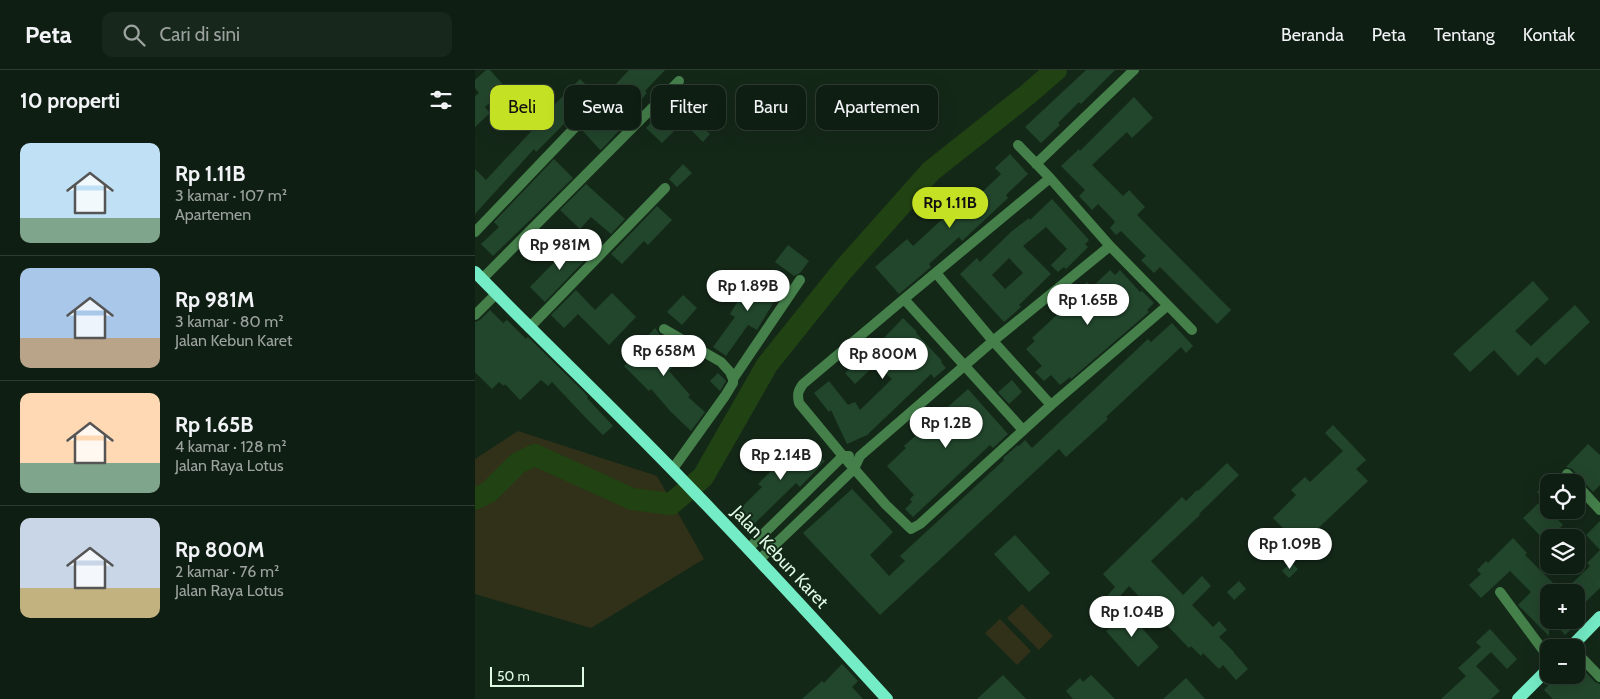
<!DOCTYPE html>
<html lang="id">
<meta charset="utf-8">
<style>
body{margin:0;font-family:Cabin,sans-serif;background:#18271b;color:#f1f3f6;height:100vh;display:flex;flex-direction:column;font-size:19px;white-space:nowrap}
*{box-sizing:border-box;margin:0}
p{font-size:16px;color:#9ba29f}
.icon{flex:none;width:28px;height:28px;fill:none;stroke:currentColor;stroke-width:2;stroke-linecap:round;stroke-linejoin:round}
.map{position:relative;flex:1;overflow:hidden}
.details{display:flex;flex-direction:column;background:#0f1e12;width:475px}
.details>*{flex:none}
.top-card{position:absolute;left:15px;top:15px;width:475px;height:45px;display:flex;gap:10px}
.tools{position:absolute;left:1065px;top:404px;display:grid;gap:10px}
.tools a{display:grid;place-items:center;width:45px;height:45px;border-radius:10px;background:#0f1e12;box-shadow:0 5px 20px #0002,0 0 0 1px #2f3c32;font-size:25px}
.scale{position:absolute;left:15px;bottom:12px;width:94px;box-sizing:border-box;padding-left:5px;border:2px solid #dffbe4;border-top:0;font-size:14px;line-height:18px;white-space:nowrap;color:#dffbe4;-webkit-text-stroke:4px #142818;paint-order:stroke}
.price{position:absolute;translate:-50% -42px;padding:0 11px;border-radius:18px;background:#fff;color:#222;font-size:16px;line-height:32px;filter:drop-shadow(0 1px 2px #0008)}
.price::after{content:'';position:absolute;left:50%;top:30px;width:15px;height:11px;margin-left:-8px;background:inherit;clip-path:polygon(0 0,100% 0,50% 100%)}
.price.selected{background:#c4e124;color:#111}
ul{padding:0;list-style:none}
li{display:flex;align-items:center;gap:15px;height:125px;padding:0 20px}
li+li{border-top:1px solid #2f3c32}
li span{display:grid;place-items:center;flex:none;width:140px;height:100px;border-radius:10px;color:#555}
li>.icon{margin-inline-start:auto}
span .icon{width:60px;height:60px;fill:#fffc;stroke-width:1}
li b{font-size:21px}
h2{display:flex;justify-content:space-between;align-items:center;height:60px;padding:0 20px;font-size:21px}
.pill{padding:0 18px;border-radius:10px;background:#0f1e12;box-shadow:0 5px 20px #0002,0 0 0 1px #2f3c32;font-size:18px;line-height:45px}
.pill.selected{background:#c4e124;color:#111}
header{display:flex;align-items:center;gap:30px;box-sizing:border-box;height:70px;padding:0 25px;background:#0f1e12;border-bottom:1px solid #2f3c32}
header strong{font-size:24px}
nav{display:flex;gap:28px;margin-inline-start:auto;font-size:18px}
.search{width:350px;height:45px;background:#18271b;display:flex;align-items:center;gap:12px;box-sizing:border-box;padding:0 18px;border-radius:10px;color:#9ba29f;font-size:19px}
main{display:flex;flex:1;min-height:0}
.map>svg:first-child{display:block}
.green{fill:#303118}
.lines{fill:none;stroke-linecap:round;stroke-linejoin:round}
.river{stroke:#214212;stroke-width:22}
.building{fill:#22462c;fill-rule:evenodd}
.minor{stroke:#45804b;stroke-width:10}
.primary{stroke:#74ecc6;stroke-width:12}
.labels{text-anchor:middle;stroke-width:4;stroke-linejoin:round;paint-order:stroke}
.street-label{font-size:18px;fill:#dffbe4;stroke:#142818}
</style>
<header>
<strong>Peta</strong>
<div class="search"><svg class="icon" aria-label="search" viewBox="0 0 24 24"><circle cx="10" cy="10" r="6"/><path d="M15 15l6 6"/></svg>Cari di sini</div>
<nav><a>Beranda</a><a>Peta</a><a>Tentang</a><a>Kontak</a></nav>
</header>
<main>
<section class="details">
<h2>10 properti<svg class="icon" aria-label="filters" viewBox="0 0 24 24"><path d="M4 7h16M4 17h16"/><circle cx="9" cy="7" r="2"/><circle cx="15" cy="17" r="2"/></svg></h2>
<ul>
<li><span style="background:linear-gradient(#bfe0f5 75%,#7fa58c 0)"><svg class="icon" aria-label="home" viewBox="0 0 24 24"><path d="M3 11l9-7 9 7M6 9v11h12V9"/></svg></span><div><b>Rp 1.11B</b><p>3 kamar · 107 m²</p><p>Apartemen</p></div></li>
<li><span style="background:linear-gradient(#a9c7e8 70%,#b9a48a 0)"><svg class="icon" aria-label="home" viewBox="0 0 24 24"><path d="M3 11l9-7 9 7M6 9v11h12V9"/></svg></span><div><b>Rp 981M</b><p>3 kamar · 80 m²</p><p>Jalan Kebun Karet</p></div></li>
<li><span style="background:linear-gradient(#ffd9b3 70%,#7fa58c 0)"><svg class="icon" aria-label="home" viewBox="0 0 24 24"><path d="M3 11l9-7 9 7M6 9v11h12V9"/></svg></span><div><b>Rp 1.65B</b><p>4 kamar · 128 m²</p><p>Jalan Raya Lotus</p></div></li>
<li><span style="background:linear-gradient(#c9d6e8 70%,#c2b280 0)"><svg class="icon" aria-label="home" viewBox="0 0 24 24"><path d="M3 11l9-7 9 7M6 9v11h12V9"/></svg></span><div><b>Rp 800M</b><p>2 kamar · 76 m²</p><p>Jalan Raya Lotus</p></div></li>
</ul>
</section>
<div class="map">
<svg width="1125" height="629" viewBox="0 0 1125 629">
<rect width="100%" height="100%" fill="#142818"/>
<path class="green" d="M 43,361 L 182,406 L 229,489 L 116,558 L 0,524 L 0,389 Z
M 547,534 L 578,566 L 564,580 L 532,548 Z
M 525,549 L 556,581 L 542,595 L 510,563 Z"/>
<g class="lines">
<path class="river" d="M 0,429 L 14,422 L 43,393 L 60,385 L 157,429 L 196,434 L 228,407 L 292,295 L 368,200 L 456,101 L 552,25 L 581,0"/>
</g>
<path class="building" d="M 11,0 L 15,0 L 31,18 L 10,37 L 15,43 L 0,57 L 0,26 L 4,23 L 0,18 L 0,10 Z
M 154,0 L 190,0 L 170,21 L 172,23 L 148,50 L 151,53 L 127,79 L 125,80 L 107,60 L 113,53 L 115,48 L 112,44 L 106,43 L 97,50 L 96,48 L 91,52 L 61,82 L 59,79 L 0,144 L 0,99 L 11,110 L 62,55 L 59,51 L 71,39 L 73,41 L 105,9 L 126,30 Z
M 611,0 L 640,0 L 606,34 L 604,32 L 583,53 L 585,55 L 566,73 L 550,57 Z
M 209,15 L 231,37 L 219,49 L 235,64 L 228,72 L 208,52 L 187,73 L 171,58 L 198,30 L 197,28 Z
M 659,27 L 678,48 L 657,68 L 652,62 L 617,95 L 648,126 L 654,120 L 670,137 L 662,145 L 756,240 L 742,254 L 685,197 L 679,203 L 666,190 L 671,186 L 646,161 L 641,165 L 635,158 L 640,152 L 631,142 L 623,134 L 617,140 L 604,126 L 610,120 L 586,96 L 604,79 L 605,81 Z
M 535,84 L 553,104 L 531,125 L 533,128 L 487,171 L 484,167 L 454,194 L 456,197 L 424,224 L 400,197 L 432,169 L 438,176 L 498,121 L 503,126 L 526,104 L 520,98 Z
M 79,89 L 98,108 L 18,186 L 6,174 L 24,157 L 19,152 Z
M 208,94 L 217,103 L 202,117 L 194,109 Z
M 111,114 L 150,149 L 136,164 L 116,147 L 105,159 L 85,140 Z
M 577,129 L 614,170 L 610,174 L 613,177 L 591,199 L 589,197 L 583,202 L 576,195 L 592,179 L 571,157 L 548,176 L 576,204 L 544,235 L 546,237 L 529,252 L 485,204 L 502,188 L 505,192 L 537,161 L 554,148 L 555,150 ZM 534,188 L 548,203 L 530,219 L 517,205 Z
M 182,136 L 197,150 L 173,175 L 169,171 L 147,194 L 136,184 Z
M 100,171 L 115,185 L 70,232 L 55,217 Z
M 313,175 L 334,191 L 325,203 L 319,206 L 300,192 Z
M 635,200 L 640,205 L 645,200 L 665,222 L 667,221 L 679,233 L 672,240 L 674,242 L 596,309 L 595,307 L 585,315 L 576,305 L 569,311 L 560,302 L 567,296 L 551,279 L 560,271 L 557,268 L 586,241 L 584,239 L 612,212 L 617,217 Z
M 279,204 L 306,220 L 282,260 L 273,255 L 251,286 L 238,277 L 260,247 L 255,244 Z
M 1058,211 L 1074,229 L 1040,261 L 1056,276 L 1100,235 L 1115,252 L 1070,295 L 1062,287 L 1043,306 L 1019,280 L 995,302 L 978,284 Z
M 101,220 L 120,240 L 137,223 L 161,247 L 134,275 L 103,244 L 89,258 L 76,245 Z
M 208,225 L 222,238 L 207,255 L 192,242 Z
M 15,240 L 28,253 L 32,250 L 51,269 L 53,267 L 110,323 L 113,327 L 112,328 L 138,356 L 128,365 L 110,347 L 77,312 L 73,316 L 66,310 L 45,330 L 30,314 L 29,316 L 24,312 L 17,319 L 0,302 L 0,252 L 5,250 Z
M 428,248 L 442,262 L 441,263 L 467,291 L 466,292 L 471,298 L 459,308 L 456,304 L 392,365 L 372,374 L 356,340 L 354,342 L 339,323 L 354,311 L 373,335 L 380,332 L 385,340 L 417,309 L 401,294 L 380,314 L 370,303 L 391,284 L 389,282 L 403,268 L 406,271 Z
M 697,253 L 718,276 L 711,283 L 706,277 L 631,347 L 633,349 L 591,387 L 584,379 L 405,545 L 328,463 L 377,419 L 418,462 L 395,485 L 414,506 L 430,491 L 425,486 L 529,390 L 528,388 L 543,375 L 544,376 L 550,370 L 557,378 L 673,269 L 676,272 Z
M 180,258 L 185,265 L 198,275 L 200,273 L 212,283 L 194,301 L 215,325 L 213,327 L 230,342 L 216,361 L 196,342 L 176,319 L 174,321 L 149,296 L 170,275 L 167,272 Z
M 243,303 L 251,311 L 245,321 L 235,311 Z
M 537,310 L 547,322 L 534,334 L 523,322 Z
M 493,319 L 533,364 L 518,378 L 515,375 L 438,447 L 430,439 L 437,432 L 435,429 L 439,425 L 412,396 L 431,378 L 429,376 Z
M 858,355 L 891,390 L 881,399 L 893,411 L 815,485 L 799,469 L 809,459 L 798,448 L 821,425 L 816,420 L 830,407 L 835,412 L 868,381 L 850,363 Z
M 318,372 L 335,389 L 341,383 L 350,391 L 325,417 L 321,413 L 278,455 L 264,440 L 287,417 L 283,414 L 304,393 L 301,390 Z
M 1113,374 L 1125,385 L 1125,415 L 1118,422 L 1097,399 L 1091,397 Z
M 752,393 L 764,405 L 724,444 L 725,445 L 676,491 L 708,525 L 727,506 L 736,516 L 717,535 L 738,557 L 744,551 L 752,560 L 744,567 L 759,582 L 759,583 L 773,599 L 761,610 L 748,595 L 744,599 L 728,583 L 726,586 L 716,576 L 714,578 L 654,516 L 638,534 L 631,527 L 640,517 L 628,504 L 707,427 L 711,431 L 722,420 L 723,421 Z
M 1074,411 L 1074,440 L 1088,455 L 1071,472 L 1048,448 L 1068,429 L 1062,422 Z
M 1125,451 L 1125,480 L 1111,465 Z
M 540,465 L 575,503 L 554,522 L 519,484 Z
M 1038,468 L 1052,483 L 1050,485 L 1087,522 L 1074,522 L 1074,550 L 1106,550 L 1090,565 L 1080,554 L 1074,560 L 1074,566 L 1043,535 L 1056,522 L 1035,501 L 1006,528 L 994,515 L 1006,504 L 1002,500 L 1011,491 L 1013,493 Z
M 1125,480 L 1125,518 L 1101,541 L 1101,522 L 1088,522 L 1115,496 L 1112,493 Z
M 816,492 L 823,499 L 814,508 L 807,501 Z
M 764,511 L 771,519 L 759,530 L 752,522 Z
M 649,538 L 684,577 L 663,597 L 631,561 L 645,548 L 642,545 Z
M 1015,559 L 1042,589 L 1032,599 L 1016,582 L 1001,596 L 1025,621 L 1016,629 L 966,629 L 991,606 L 983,598 L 1006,577 L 1001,572 Z
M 1101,592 L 1120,612 L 1125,614 L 1125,629 L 1078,629 L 1069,620 L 1080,608 L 1084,612 L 1090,605 L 1101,605 Z
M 367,594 L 383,611 L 377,617 L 388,629 L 327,629 L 347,611 L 349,613 Z
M 528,605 L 551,629 L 502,629 Z
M 616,605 L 640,629 L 598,629 L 591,621 L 605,608 L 608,612 Z
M 711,608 L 730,629 L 688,629 Z"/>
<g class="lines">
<path class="minor" d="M 543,75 L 575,108 L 635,176 L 717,260
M 561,94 L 659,0
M 575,108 L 429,229 L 328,314 C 323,321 322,324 324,333 L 368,386 L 411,435 L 436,459 L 445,454 L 576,335 L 692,236
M 0,162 L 108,49
M 461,203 L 518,271 L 576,335
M 7,209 L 204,11
M 429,229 L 548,360
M 0,245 L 21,224
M 54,258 L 190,118
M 189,259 L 246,292 L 255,302 L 258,309 L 258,313 L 250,326 L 197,400
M 258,309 L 325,210
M 1092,404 L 1100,412
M 1101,414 L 1125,440
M 273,479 L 368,386 L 374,386
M 284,490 L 379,399 L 385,386 L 518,271 L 635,176
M 1025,522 L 1074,588
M 1101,582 L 1125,607"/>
<path class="primary" d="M 0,202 C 73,277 149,348 221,424 C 286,491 349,560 412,629
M 1095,578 L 1125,547
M 1043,629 L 1074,598"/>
</g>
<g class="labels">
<g class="street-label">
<text transform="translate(305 487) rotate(47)" y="6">Jalan Kebun Karet</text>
</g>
</g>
</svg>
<div class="tools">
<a><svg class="icon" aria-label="locate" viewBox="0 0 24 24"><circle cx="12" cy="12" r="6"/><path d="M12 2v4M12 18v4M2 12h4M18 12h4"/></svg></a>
<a><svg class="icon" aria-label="layers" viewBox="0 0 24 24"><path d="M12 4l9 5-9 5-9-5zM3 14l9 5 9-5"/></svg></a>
<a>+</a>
<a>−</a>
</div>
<div class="scale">50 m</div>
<b class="price selected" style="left:475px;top:159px">Rp 1.11B</b>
<b class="price" style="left:85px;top:201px">Rp 981M</b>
<b class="price" style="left:273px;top:242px">Rp 1.89B</b>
<b class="price" style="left:613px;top:256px">Rp 1.65B</b>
<b class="price" style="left:189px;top:307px">Rp 658M</b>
<b class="price" style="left:408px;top:310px">Rp 800M</b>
<b class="price" style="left:471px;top:379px">Rp 1.2B</b>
<b class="price" style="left:306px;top:411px">Rp 2.14B</b>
<b class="price" style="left:815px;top:500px">Rp 1.09B</b>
<b class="price" style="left:657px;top:568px">Rp 1.04B</b>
<div class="top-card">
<a class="pill selected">Beli</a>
<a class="pill">Sewa</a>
<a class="pill">Filter</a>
<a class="pill">Baru</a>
<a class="pill">Apartemen</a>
</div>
</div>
</main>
